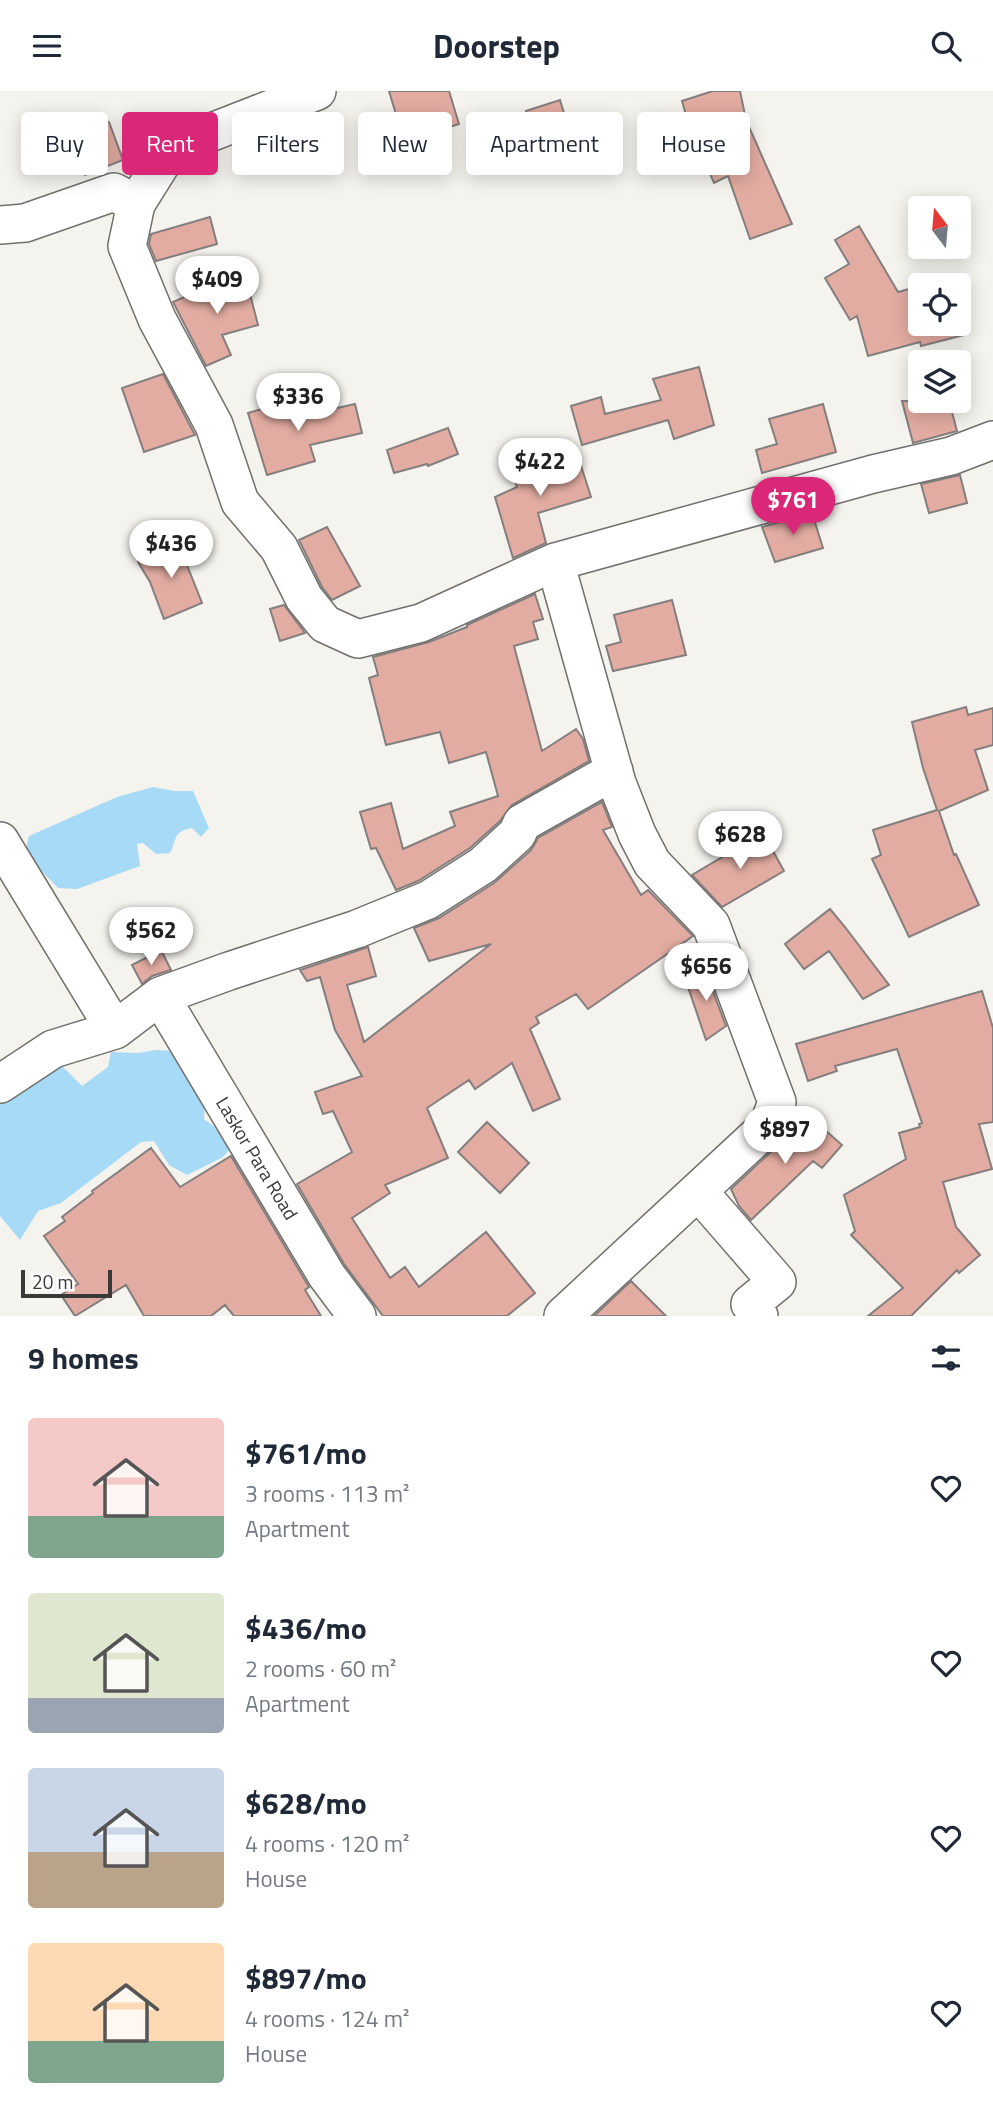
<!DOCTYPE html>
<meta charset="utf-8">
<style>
body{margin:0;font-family:"Titillium Web",sans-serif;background:#f6f6f7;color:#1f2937;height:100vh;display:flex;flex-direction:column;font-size:26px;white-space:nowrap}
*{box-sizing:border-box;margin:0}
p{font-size:23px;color:#747a83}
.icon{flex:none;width:38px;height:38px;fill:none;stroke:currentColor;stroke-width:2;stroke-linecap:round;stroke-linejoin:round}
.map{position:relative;height:1225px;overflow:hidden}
.side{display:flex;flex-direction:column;background:#fff;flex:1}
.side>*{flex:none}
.hud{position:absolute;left:21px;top:21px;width:952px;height:63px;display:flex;gap:14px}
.needle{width:46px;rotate:344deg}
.tools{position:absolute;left:908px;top:105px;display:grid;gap:14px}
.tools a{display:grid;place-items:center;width:63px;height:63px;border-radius:7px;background:#fff;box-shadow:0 4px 18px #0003;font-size:35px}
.scale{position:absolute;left:21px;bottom:18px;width:91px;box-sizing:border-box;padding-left:7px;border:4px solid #393937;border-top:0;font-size:19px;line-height:24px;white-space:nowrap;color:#393937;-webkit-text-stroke:5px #fff;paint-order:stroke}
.price{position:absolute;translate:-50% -60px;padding:0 16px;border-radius:24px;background:#fff;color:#222;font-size:23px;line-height:46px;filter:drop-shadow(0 2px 4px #0008)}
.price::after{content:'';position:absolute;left:50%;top:42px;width:21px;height:16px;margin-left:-10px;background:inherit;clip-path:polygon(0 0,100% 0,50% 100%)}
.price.on{background:#db2777;color:#fff}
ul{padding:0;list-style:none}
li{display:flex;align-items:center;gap:21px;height:175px;padding:0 28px}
li span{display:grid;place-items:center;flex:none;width:196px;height:140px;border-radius:7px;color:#555}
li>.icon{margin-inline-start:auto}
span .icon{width:84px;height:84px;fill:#fffc;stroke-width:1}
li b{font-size:30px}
h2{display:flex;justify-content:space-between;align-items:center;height:84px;padding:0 28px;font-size:30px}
.pill{padding:0 24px;border-radius:7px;background:#fff;box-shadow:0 4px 18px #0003;font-size:24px;line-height:63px}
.pill.on{background:#db2777;color:#fff}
header{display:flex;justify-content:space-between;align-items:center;height:91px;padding:0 28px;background:#fff;font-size:32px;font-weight:700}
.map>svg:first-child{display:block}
.water{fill:#a7daf6}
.building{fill:#e2aca2;stroke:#847f7e;stroke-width:2}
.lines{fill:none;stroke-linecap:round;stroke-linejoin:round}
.minor-casing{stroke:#72706c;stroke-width:40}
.minor{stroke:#fff;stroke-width:37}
.labels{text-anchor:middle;stroke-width:5;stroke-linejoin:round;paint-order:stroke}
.street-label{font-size:19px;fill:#393937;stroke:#fff}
</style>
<header><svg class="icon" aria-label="menu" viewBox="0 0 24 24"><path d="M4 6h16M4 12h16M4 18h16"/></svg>Doorstep<svg class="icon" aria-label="search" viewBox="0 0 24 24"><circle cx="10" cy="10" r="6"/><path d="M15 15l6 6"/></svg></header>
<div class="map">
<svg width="993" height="1225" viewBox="0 0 993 1225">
<rect width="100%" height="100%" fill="#f5f3ee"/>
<path class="water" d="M 153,696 L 175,700 L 193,700 L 209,737 L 201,746 L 192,737 C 172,741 178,747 170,762 L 156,763 L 143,752 L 137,753 L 140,775 L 77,798 L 58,797 L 25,763 L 29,745 L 117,706 Z
M 156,959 L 178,960 L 207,995 L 204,1028 L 236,1052 L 223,1066 L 187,1084 L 169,1074 L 154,1050 L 141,1051 L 61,1112 L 38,1120 L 20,1149 L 0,1125 L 0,1004 L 58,971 L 82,995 L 108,976 L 111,961 L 138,962 Z"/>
<path class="building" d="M 389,0 L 449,0 L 459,33 L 404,50 Z
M 713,0 L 740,0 L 746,29 L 792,133 L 750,148 L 728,85 L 714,92 L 690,38 L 682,10 Z
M 560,9 L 567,32 L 532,42 L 526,20 Z
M 109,31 L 123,69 L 85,84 L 70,46 Z
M 210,126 L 217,153 L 156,170 L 149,153 L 151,143 Z
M 859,135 L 898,201 L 920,195 L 920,233 L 959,233 L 959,225 L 964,244 L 921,255 L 920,251 L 868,265 L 857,225 L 850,229 L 825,187 L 849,173 L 835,149 Z
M 244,180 L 258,234 L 222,244 L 231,264 L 206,275 L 173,211 Z
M 699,276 L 714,334 L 674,348 L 668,329 L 582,354 L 571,315 L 601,306 L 605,323 L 661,309 L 653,288 Z
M 163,283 L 195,344 L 144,361 L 122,297 Z
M 297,308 L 302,325 L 355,313 L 362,342 L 310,354 L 315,370 L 267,384 L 248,322 Z
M 902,310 L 949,310 L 957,340 L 913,352 Z
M 823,313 L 836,361 L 762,382 L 756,359 L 777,353 L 769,328 Z
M 448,337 L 458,363 L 428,375 L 427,373 L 394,382 L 387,359 Z
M 575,356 L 591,406 L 538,422 L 546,452 L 513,467 L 495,406 L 517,396 L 514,387 L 532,382 L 529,371 Z
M 960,384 L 967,412 L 929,422 L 921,393 Z
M 812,422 L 823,457 L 775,471 L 762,436 Z
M 327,436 L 360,495 L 332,509 L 322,496 L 299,449 Z
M 177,449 L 202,512 L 164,528 L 150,491 L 138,471 Z
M 535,503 L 543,528 L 533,531 L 538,548 L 514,555 L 542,660 L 576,638 L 583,648 L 589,670 L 512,714 L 500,730 L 470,757 L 418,790 L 396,799 L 376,757 L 371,758 L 360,721 L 391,712 L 403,758 L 455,735 L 450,721 L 498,705 L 486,661 L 449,672 L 440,641 L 386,654 L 369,587 L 378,584 L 373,566 L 429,551 L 467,536 L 467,534 Z
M 672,509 L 686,564 L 613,580 L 606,555 L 621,551 L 614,524 Z
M 284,514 L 305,542 L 280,550 L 270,518 Z
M 966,616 L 968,624 L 993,617 L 993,654 L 975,659 L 988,699 L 939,720 L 954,764 L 956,763 L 979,814 L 909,846 L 872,768 L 881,764 L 873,739 L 937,719 L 923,677 L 912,631 Z
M 602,711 L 612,736 L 603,739 L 641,804 L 648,799 L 693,845 L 588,918 L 576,903 L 536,926 L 539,932 L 530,938 L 560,1008 L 533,1020 L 512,972 L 475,998 L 469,989 L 427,1017 L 448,1067 L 385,1094 L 390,1102 L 352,1127 L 390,1187 L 405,1176 L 419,1196 L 486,1141 L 535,1202 L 507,1225 L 383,1225 L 344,1173 L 297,1093 L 352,1061 L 333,1020 L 323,1023 L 315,1001 L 362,985 L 335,939 L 320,886 L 307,890 L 300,879 L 368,856 L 376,885 L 347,894 L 364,951 L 491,853 L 429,870 L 414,837 L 439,827 L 494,792 L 531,759 L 538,747 Z
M 763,742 L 784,780 L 722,816 L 692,784 Z
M 830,818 L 845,836 L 889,894 L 863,908 L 829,860 L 804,878 L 785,853 Z
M 161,859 L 171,879 L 152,885 L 142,893 L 132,874 Z
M 703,874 L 726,935 L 706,949 L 686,890 Z
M 982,900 L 993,937 L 993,1031 L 979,1033 L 992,1078 L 943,1091 L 956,1136 L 980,1164 L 959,1182 L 957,1179 L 911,1225 L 868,1225 L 903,1197 L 851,1144 L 855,1140 L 844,1104 L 906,1068 L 899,1042 L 920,1036 L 919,1033 L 922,1032 L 897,958 L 835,975 L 837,980 L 808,990 L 796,953 Z
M 808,1024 L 842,1054 L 822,1077 L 813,1070 L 751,1129 L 739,1115 L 731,1098 L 775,1057 L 776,1059 Z
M 487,1031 L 529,1072 L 500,1102 L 458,1061 Z
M 151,1057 L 180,1096 L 231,1065 L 309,1196 L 305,1199 L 321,1225 L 234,1225 L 225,1214 L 211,1225 L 144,1225 L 126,1194 L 75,1225 L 61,1204 L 78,1193 L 44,1145 L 65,1130 L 62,1126 L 93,1102 L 92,1100 Z
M 631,1190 L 666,1225 L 594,1225 Z"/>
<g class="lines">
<g class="minor-casing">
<path id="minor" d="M 317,0 L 171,57 L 136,113 L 127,155 L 157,228 L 214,334 L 240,411 L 279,457 L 304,507 L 325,533 L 358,548 L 421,532 L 555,471
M 0,134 L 25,132 L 114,101 L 136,113
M 0,750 L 115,939
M 160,905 L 327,1185 L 357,1225
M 0,993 L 53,958 L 115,939 L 160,905 L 229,880 L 357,838 L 428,809 L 483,774 L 517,743 L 522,732 L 614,680
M 698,1100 L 777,1191 L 750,1213 L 759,1225
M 563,1225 L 768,1035 L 777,1011 L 711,834 L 652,772 L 637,743 L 617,692 L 555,471 L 873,383 L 951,365 L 993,349"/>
</g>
<use href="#minor" class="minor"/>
</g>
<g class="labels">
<g class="street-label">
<text transform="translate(257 1067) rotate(59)" y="7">Laskor Para Road</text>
</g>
</g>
</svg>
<div class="tools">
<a><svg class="needle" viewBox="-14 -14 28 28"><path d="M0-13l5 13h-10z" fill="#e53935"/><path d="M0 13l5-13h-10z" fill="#747a83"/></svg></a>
<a><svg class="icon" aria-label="locate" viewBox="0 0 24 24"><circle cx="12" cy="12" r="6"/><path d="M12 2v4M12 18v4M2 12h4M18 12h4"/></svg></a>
<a><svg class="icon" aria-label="layers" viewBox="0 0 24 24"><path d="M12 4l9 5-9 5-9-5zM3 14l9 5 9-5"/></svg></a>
</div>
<div class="scale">20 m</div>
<b class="price" style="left:217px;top:225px">$409</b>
<b class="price" style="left:298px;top:342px">$336</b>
<b class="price" style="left:540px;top:407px">$422</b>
<b class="price on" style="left:793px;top:446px">$761</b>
<b class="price" style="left:171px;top:489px">$436</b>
<b class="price" style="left:740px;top:780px">$628</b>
<b class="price" style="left:151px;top:876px">$562</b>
<b class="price" style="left:706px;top:912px">$656</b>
<b class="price" style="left:785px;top:1075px">$897</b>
<div class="hud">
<a class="pill">Buy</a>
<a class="pill on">Rent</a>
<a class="pill">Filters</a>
<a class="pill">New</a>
<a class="pill">Apartment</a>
<a class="pill">House</a>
</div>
</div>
<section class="side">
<h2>9 homes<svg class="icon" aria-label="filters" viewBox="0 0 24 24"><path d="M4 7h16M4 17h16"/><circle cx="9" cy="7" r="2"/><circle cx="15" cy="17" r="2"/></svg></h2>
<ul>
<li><span style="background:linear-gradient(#f6c9c9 70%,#7fa58c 0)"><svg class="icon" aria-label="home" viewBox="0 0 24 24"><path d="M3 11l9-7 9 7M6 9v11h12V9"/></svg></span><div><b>$761/mo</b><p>3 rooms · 113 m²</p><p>Apartment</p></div><svg class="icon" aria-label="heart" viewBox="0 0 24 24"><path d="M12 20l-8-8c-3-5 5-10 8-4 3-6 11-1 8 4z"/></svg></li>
<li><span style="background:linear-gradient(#dfe7d0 75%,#9aa5b1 0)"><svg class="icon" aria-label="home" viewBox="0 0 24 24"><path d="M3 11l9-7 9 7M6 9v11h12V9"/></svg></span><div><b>$436/mo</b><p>2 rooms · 60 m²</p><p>Apartment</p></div><svg class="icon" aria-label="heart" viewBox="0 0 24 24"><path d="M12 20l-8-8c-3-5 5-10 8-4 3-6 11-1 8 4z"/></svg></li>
<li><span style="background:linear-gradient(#c9d6e8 60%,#b9a48a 0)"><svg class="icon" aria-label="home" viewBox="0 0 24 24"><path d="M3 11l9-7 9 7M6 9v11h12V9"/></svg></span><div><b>$628/mo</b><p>4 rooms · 120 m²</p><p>House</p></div><svg class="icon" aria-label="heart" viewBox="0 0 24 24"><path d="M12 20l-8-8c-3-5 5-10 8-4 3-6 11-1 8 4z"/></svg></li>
<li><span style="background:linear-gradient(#ffd9b3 70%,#7fa58c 0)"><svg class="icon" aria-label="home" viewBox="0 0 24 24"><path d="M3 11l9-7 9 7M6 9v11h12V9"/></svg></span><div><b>$897/mo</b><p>4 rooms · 124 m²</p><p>House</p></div><svg class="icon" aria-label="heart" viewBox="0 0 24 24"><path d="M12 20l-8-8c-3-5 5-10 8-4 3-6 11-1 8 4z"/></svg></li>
</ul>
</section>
